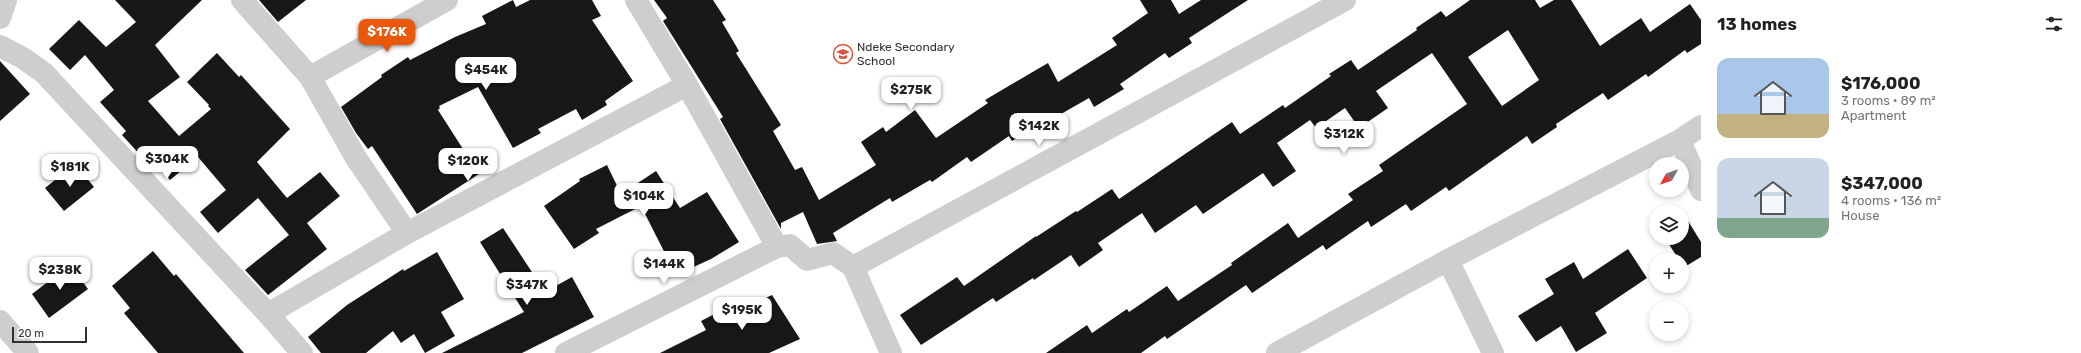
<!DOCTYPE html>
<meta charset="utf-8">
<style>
body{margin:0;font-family:Rubik,sans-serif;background:#f6f6f6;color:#202124;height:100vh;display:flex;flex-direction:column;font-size:15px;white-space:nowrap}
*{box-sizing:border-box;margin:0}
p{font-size:13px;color:#757577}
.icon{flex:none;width:22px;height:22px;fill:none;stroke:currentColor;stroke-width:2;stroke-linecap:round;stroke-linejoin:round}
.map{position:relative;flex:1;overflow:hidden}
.panel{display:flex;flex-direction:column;background:#fff;width:380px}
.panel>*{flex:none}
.needle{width:26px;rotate:230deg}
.tools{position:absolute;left:1649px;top:157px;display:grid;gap:8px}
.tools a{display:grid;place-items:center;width:40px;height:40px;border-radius:50%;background:#fff;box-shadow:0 2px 6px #0003;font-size:20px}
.scale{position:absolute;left:12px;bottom:10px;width:75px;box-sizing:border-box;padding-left:4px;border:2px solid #313131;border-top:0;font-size:11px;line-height:14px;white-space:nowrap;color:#313131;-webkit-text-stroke:3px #fff;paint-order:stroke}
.price{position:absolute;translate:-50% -34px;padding:0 9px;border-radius:8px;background:#fff;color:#222;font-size:13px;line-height:26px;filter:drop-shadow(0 1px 2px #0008)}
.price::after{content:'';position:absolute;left:50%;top:24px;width:12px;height:9px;margin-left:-6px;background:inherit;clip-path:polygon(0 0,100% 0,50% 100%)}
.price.active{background:#ea580c;color:#fff}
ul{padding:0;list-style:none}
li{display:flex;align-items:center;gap:12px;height:100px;padding:0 16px}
li span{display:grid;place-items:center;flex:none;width:112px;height:80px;border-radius:12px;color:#555}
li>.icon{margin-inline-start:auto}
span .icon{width:48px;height:48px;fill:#fffc;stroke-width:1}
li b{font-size:17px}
h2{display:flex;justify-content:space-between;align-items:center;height:48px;padding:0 16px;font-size:17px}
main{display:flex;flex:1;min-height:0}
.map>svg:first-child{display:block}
.building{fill:#181818;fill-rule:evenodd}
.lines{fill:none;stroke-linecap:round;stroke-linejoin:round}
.minor{stroke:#cecece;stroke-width:22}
.labels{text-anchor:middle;stroke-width:4;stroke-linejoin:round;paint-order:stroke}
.poi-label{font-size:12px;fill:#313131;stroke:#fff;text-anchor:start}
</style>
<main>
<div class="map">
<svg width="1701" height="353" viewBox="0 0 1701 353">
<rect width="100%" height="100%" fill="#fff"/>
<path class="building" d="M 115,0 L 202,0 L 155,45 L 180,77 L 148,101 L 179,136 L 211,109 L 208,106 L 209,105 L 187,82 L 217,53 L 239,77 L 241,75 L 290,129 L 257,162 L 287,198 L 320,172 L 340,196 L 307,223 L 327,249 L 268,295 L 245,270 L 289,235 L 258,198 L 218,233 L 200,212 L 226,190 L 198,157 L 170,180 L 147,153 L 142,157 L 122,135 L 126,131 L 100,102 L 114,90 L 85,55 L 70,70 L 49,49 L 79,20 L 106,47 L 136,22 Z
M 259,0 L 306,0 L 278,22 Z
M 513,0 L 516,7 L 530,0 L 592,0 L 601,16 L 592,20 L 633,81 L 605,101 L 607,105 L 582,120 L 576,109 L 538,129 L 541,133 L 513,148 L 478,87 L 439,106 L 440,108 L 438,110 L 479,174 L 417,214 L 372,146 L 368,149 L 356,133 L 341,107 L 382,77 L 381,75 L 408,57 L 410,60 L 455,37 L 486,24 L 482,16 Z
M 654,0 L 713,0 L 726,20 L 722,22 L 739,51 L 736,53 L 781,125 L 773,131 L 795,170 L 802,167 L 819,200 L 876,165 L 861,142 L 883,127 L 886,132 L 915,110 L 936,138 L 988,103 L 985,100 L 1048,63 L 1058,82 L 1117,45 L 1112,38 L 1148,13 L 1140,0 L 1171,0 L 1179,14 L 1201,0 L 1248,0 L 1189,38 L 1192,43 L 1169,58 L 1165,53 L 1120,84 L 1124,89 L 1094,107 L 1089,98 L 1047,122 L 1045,120 L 1012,141 L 1009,136 L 971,162 L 967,157 L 932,182 L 930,180 L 892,202 L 890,198 L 833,233 L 837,241 L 817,244 L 803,212 L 781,223 L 781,229 L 720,119 L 723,117 L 663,21 L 667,18 Z
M 1470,0 L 1535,0 L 1540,8 L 1554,0 L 1571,0 L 1600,46 L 1641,18 L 1650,32 L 1690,4 L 1701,20 L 1701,44 L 1687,53 L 1685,50 L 1648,77 L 1646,74 L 1608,100 L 1603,93 L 1556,124 L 1557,127 L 1532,144 L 1527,136 L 1449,191 L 1446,187 L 1411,211 L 1406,204 L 1371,227 L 1368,221 L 1326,250 L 1323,245 L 1252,293 L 1246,285 L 1167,339 L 1165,336 L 1141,353 L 1046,353 L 1087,325 L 1092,333 L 1127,309 L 1129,312 L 1167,286 L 1178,301 L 1232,265 L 1231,263 L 1288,223 L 1298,238 L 1353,200 L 1348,194 L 1383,171 L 1379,165 L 1467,104 L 1432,53 L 1376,91 L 1388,108 L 1359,128 L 1345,108 L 1316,128 L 1310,120 L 1277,143 L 1296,171 L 1273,187 L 1263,173 L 1203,214 L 1196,205 L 1155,233 L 1142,213 L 1098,243 L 1103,250 L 1079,267 L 1071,255 L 1034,280 L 1033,278 L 996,302 L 993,298 L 921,345 L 900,315 L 957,277 L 964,286 L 1036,236 L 1036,237 L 1076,211 L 1077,212 L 1112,189 L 1119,199 L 1232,122 L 1240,134 L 1283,105 L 1285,108 L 1331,76 L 1329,74 L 1351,60 L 1358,70 L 1417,30 L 1416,28 L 1441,11 L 1446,17 ZM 1508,30 L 1539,80 L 1502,106 L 1468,57 Z
M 0,61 L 30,94 L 0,121 Z
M 75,164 L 94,187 L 64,211 L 45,188 Z
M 607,165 L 621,194 L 656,171 L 680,208 L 707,192 L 739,242 L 711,259 L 676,275 L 641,206 L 596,229 L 599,233 L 574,249 L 544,206 L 580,181 L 579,179 Z
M 1682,211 L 1701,242 L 1701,257 L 1683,268 L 1682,260 L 1679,260 L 1665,238 L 1682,238 Z
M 503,228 L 545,292 L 572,277 L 594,317 L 522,353 L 442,353 L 524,312 L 480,242 Z
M 1628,249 L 1647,278 L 1595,313 L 1607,333 L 1576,352 L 1561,326 L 1536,342 L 1518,316 L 1554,294 L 1545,279 L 1574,262 L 1583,279 Z
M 153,251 L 174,276 L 176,274 L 244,353 L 158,353 L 124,313 L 130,308 L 112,286 Z
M 437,252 L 464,299 L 441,312 L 455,336 L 425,353 L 414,334 L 401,343 L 393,331 L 366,353 L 321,353 L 308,337 L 347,305 L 403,269 L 404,271 Z
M 70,265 L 88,289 L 49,318 L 32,294 Z
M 772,295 L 800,339 L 769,353 L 660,353 L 706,330 L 701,321 L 724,309 L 727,315 Z"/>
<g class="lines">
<path class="minor" d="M 242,0 L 310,77 L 356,158 L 407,233
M 636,0 L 687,85 L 777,247 L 790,245 L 807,260 L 833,253 L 853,267
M 0,18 L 6,0
M 0,46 L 23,58 L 44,73 L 268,314 L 302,353
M 310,77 L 447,0
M 1680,140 L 1701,190
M 1448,260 L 1493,353
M 268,314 L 407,233 L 687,85
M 0,321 L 28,353
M 566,353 L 777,247
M 891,353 L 853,267 L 1345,0
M 1277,353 L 1448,260 L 1680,140 L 1701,126"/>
</g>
<defs>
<g id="school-ring" transform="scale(1)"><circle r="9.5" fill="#fff" stroke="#dd533e" stroke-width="1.5"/><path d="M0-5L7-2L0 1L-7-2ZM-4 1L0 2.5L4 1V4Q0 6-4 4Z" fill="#dd533e"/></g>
</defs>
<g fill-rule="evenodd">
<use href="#school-ring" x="843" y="54"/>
</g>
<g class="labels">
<g class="poi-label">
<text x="857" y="51">Ndeke Secondary<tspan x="857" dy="14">School</tspan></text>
</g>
</g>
</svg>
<div class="tools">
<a><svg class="needle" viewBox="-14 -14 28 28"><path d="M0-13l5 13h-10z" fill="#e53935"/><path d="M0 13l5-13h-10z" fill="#757577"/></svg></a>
<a><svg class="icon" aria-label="layers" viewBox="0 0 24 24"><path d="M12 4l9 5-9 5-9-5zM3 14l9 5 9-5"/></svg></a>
<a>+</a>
<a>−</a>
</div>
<div class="scale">20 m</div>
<b class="price active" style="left:387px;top:53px">$176K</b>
<b class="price" style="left:486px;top:91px">$454K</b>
<b class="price" style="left:911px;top:111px">$275K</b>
<b class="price" style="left:1039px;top:147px">$142K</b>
<b class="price" style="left:1344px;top:155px">$312K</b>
<b class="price" style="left:167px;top:180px">$304K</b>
<b class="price" style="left:468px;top:182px">$120K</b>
<b class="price" style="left:70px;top:188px">$181K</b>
<b class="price" style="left:644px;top:217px">$104K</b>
<b class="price" style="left:664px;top:285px">$144K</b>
<b class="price" style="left:60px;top:291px">$238K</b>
<b class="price" style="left:527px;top:306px">$347K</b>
<b class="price" style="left:742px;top:331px">$195K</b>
</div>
<section class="panel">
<h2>13 homes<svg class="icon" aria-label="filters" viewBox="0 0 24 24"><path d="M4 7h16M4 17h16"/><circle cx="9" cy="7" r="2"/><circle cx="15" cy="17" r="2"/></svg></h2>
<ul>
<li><span style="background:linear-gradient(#a9c7e8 70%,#c2b280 0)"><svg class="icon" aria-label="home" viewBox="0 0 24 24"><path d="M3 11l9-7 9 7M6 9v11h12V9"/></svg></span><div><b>$176,000</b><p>3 rooms · 89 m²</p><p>Apartment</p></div></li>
<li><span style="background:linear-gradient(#c9d6e8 75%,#7fa58c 0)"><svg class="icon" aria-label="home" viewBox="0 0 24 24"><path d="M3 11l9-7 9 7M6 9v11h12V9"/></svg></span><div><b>$347,000</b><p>4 rooms · 136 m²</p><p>House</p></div></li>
</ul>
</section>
</main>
